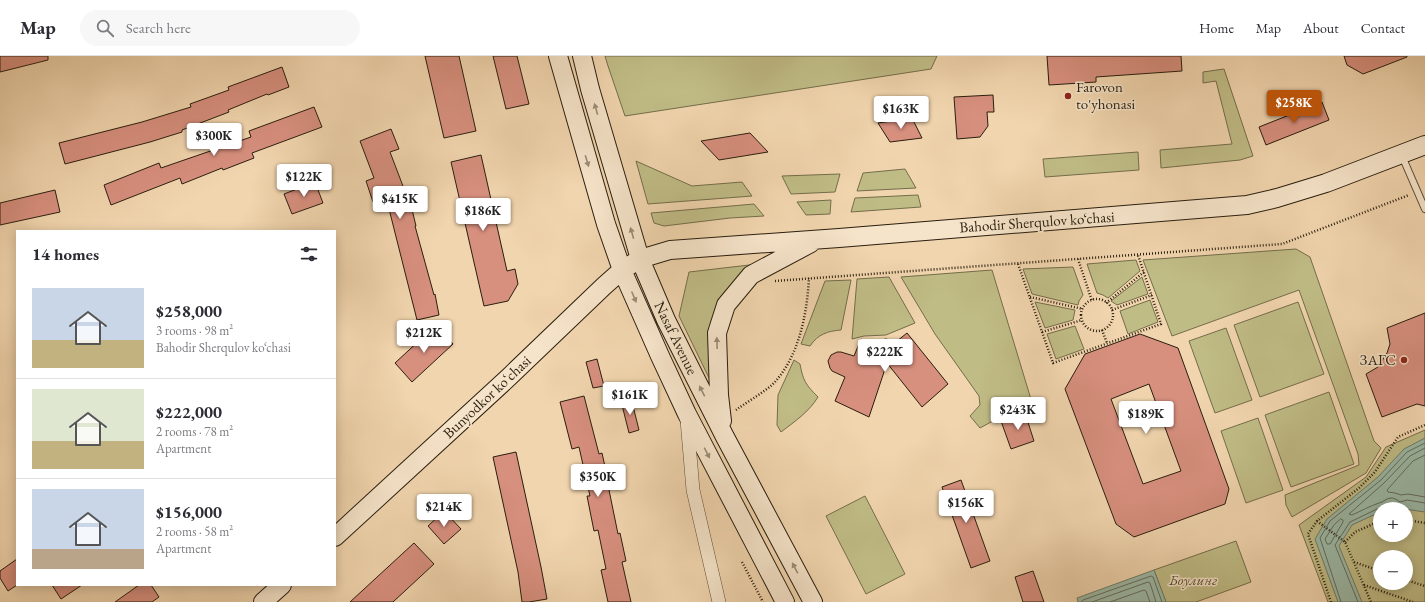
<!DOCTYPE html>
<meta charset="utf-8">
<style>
body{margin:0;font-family:"EB Garamond",serif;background:#f7f7f7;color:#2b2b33;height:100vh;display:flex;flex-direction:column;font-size:15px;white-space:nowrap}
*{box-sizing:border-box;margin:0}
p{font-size:13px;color:#7c7c81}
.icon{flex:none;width:22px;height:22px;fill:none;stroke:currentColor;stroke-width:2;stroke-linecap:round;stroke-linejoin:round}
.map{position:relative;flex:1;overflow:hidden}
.drawer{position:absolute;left:16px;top:174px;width:320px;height:356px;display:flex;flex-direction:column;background:#fff;border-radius:0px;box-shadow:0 2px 10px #0003}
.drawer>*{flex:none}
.controls{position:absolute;left:1373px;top:446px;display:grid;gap:8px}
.controls a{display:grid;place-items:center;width:40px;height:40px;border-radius:50%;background:#fff;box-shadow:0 2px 10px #0003;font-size:20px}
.price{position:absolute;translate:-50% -34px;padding:0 9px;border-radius:4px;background:#fff;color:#222;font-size:13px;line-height:26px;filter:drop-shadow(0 1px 2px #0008)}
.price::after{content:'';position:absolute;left:50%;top:24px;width:12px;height:9px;margin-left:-6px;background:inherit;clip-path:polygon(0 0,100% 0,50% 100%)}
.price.on{background:#b45309;color:#fff}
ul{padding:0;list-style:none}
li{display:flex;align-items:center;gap:12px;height:100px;padding:0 16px}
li+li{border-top:1px solid #e1e1e2}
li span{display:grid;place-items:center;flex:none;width:112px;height:80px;border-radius:0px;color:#555}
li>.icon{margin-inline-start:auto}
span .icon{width:48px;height:48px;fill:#fffc;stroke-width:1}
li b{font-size:17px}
h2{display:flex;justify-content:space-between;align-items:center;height:48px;padding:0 16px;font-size:17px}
header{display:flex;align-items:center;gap:24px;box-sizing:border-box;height:56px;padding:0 20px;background:#fff;border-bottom:1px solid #e1e1e2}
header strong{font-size:19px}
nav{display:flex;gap:22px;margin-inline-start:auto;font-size:14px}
.search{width:280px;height:36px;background:#f7f7f7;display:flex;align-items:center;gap:10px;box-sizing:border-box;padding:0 14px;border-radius:22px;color:#7c7c81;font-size:15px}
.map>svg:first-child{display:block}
.green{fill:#c0bc86;stroke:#746d4a;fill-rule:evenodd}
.water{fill:#9bb9a7;stroke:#6d7b6a}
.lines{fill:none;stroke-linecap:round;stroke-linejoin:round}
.shore{stroke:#626c5a;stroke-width:1}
.building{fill:#d78f7e;stroke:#291e0e;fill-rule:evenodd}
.lane-casing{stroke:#5b4c36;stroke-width:8}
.street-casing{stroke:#5b4c36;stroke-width:14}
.secondary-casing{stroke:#291e0e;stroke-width:20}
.path{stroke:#291e0e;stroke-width:2.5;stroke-dasharray:1 2;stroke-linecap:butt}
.lane{stroke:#f6e4ca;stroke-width:6}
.street{stroke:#f6e4ca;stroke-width:13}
.secondary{stroke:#f6e4ca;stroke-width:18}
.oneway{fill:#9a8b75}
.poi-dot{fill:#8f2418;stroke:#f6e4ca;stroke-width:1.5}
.labels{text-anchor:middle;stroke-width:3;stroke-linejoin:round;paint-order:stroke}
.poi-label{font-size:15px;fill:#291e0e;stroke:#f6e4ca;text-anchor:start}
.street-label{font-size:15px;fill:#291e0e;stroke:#f6e4ca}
.park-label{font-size:15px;font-style:italic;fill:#564d32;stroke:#f6e4ca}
</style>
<header>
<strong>Map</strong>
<div class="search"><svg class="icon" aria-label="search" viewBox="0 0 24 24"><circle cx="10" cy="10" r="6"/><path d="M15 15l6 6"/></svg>Search here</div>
<nav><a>Home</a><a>Map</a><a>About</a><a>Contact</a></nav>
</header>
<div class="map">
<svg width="1425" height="546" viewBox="0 0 1425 546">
<rect width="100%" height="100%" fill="#f1d5ae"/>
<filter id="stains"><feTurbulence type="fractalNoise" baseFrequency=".005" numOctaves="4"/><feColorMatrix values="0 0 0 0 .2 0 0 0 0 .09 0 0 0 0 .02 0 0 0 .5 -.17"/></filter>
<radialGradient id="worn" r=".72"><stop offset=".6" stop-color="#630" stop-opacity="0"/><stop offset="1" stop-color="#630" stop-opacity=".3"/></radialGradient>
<path class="green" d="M 605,0 L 937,0 L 931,13 L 625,60 L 608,10 Z
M 1224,13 L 1253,100 L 1240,104 L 1161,112 L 1160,94 L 1232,88 L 1216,25 L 1203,27 L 1203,16 Z
M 1138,96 L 1139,114 L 1045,121 L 1043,103 Z
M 636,105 L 692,130 L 742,126 L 752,140 L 648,148 Z
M 905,113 L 916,132 L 857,135 L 863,117 Z
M 840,118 L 835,136 L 791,138 L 782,120 Z
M 918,139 L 921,151 L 851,156 L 855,142 Z
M 831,144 L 830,158 L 806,159 L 797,146 Z
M 754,148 L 764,160 L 730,162 L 664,170 L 654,167 L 651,157 Z
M 1296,193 L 1310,201 L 1374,385 L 1381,392 L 1366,417 L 1292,461 L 1286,449 L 1285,439 L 1359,409 L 1358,398 L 1299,234 L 1172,280 L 1143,204 Z
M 1136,204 L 1140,215 L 1108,242 L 1103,239 L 1097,237 L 1087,208 Z
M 758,208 L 736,226 L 710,324 L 679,260 L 689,216 Z
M 1073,211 L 1083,239 L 1079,245 L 1078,249 L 1032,238 L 1023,213 Z
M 992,214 L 1033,350 L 1002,360 L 980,372 L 970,360 L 980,349 L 979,340 L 935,278 L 901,221 Z
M 889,221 L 915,267 L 886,279 L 864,280 L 852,283 L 857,223 Z
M 1142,221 L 1148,238 L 1117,249 L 1111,245 Z
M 851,224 L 841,274 C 828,275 818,278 810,290 L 801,288 L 825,225 Z
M 1150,244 L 1158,266 L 1128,278 L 1120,255 Z
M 1035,246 L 1075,254 L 1073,264 L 1045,272 Z
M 1298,246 L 1324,318 L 1260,341 L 1234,269 Z
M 1075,270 L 1084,293 L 1056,303 L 1047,278 Z
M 1226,272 L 1252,344 L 1215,357 L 1189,285 Z
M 794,304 L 800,308 C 803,325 806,329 818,341 C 809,356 794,366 781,376 L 777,369 L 778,339 Z
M 1329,336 L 1354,408 L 1291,431 L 1265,359 Z
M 1258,362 L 1283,434 L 1246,447 L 1221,375 Z
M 1425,374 L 1425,546 L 1328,546 L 1299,469 L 1366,421 L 1386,391 ZM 1380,453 L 1406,453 L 1406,479 L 1380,479 ZM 1380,501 L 1406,501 L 1406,527 L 1380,527 Z
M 865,440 L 905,518 L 866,538 L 826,460 Z
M 1236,485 L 1251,526 L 1196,546 L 1166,546 L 1154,514 Z"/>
<path class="water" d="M 1425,382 L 1425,456 L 1390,451 L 1386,453 L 1380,453 L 1380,456 L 1352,469 L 1339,490 L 1362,546 L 1338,546 L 1315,483 L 1327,463 L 1378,421 L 1404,393 Z
M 1154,514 L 1166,546 L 1078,546 L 1077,542 Z"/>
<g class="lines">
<path class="shore" d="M 1425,392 L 1410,400 L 1384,427 L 1349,458 L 1352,459 C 1361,455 1370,450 1379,447 C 1384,446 1386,442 1391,442 C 1395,442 1397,444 1400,446 L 1407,444 L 1425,447
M 1425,399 L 1413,405 L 1387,434 L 1388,436 L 1395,437 L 1401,439 L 1408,438 L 1425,441
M 1341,463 L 1343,464 L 1343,466 L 1330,488 L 1327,488 L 1325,483 L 1334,469 Z
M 1081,546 L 1083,544 L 1151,520 L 1153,521 L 1162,546
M 1092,546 L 1148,526 L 1150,527 L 1156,546
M 1110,546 L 1144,534 L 1146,535 L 1150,546
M 1341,546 L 1320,482 L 1330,465 L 1381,424 L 1407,396 L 1425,387
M 1358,546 L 1335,489 L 1350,466 L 1377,453 L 1382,453"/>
</g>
<path class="building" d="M 0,0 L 48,0 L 48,4 L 0,16 Z
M 425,0 L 459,0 L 476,75 L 444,82 Z
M 493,0 L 517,0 L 529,48 L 506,53 Z
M 1047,0 L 1181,0 L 1182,15 L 1096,21 L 1096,26 L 1049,29 Z
M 1344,0 L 1407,0 L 1407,1 L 1363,18 L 1347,9 Z
M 282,11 L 289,31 L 268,39 L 267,38 L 228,54 L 229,56 L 182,74 L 182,76 L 150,86 L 65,108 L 59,87 L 142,66 L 191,51 L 190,48 L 229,34 L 228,31 Z
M 993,39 L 994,56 L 987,56 L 988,70 L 980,81 L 957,83 L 954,41 Z
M 1322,46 L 1329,64 L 1266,89 L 1259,71 Z
M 314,51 L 322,71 L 252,97 L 254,102 L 223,114 L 222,112 L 182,128 L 180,122 L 111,149 L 104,129 L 159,107 L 161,112 L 251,81 L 249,75 Z
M 912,62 L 922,82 L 890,86 L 878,67 Z
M 391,73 L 399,93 L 390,96 L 406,138 L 408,137 L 416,170 L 415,170 L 434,239 L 435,238 L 439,259 L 417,264 L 386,141 L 373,146 L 366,125 L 374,122 L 360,85 Z
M 750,77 L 768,96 L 719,104 L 701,85 Z
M 481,99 L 507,215 L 515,213 L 518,228 L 508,245 L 484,250 L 451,106 Z
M 315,126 L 323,147 L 292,158 L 284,138 Z
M 55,134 L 60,156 L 0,169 L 0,147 Z
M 1425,257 L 1425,350 L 1417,348 L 1382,361 L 1366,318 L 1378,311 L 1387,297 L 1390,288 L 1387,272 Z
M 436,269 L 453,288 L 412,326 L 395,307 Z
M 907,277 L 948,328 L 922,351 L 887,307 L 869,361 L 835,345 L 845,321 L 832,315 L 830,312 L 828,305 L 831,299 L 837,296 L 841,296 L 854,300 L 861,283 L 876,289 L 885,283 L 897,285 Z
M 1140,278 L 1178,292 L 1229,433 L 1225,448 L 1134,481 L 1116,468 L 1065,333 L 1085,298 ZM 1149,328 L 1181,415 L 1143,428 L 1111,343 Z
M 597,303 L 604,330 L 593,332 L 586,306 Z
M 584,340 L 599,398 L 602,397 L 609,429 L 608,429 L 618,478 L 620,477 L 626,505 L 622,506 L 631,546 L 608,546 L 601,514 L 606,513 L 598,474 L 594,475 L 587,440 L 590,440 L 579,391 L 572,393 L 560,346 Z
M 631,342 L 639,374 L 629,377 L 621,345 Z
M 1025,357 L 1034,385 L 1011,393 L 1001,365 Z
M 516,396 L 541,511 L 547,543 L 529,546 L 522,546 L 518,516 L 493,401 Z
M 961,424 L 990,505 L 971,512 L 942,431 Z
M 444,455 L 461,473 L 444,488 L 428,470 Z
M 414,487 L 434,508 L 393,546 L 350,546 Z
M 17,503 L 17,529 L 8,535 L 0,522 L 0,515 Z
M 1033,515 L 1044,546 L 1023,546 L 1015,521 Z
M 52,529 L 82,529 L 61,543 Z
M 139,529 L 151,529 L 159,541 L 152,546 L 115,546 Z"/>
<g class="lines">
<g class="lane-casing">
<path id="lane" d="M 1402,100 L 1425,153"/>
</g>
<g class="street-casing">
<path id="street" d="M 687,364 L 693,434 L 719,546"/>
</g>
<g class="secondary-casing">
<path id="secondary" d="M 558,0 L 606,168 L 622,214 L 660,300 L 687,358 L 785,546
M 582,0 L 590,33 L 640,203 L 666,264 L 725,381 L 813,546
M 722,365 L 719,339 L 717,277 L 726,249 L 751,219 L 811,187
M 335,481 L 509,321 L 604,230 L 622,214 L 640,203 L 670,194 L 839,182 L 1247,149 L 1277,142 L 1326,127 L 1425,89
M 263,546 L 282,529"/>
</g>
<path class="path" d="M 1078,203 L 1092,245
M 1018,208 L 1053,307 L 1161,268 L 1138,199
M 775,225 L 1282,188 L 1409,139
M 1030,241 L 1083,253
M1081 259a16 16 0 1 1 32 0a16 16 0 1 1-32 0Z
M 1106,247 L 1144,216
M 1112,254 L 1152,239
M 1102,274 L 1107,287
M 1042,276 L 1082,264
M 736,354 C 747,346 761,338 772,329 C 799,302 807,258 809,222
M 1406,464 L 1425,467
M 1317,465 L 1345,486 L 1371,546
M 1345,486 L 1355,476 L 1380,465
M 742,506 L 763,546
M 1354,506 L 1380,515
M 1406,524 L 1425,530
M 1364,529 L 1413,546
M 1331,546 L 1308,478 L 1317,465 L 1359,432 L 1375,416 L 1398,381 L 1425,369"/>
<use href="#lane" class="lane"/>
<use href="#street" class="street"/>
<use href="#secondary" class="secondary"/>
</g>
<defs><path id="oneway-solid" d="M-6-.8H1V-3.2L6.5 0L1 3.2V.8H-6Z"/></defs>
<g class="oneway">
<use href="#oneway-solid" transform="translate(596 53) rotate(-106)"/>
<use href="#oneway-solid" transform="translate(587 105) rotate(73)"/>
<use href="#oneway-solid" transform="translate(632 177) rotate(-106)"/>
<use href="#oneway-solid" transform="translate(634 241) rotate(67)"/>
<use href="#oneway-solid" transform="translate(717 287) rotate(-92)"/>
<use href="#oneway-solid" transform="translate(702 335) rotate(-117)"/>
<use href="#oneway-solid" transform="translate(707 397) rotate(63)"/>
<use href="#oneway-solid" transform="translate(795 512) rotate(-118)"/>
</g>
<g class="poi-dot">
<circle cx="1068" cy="40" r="4"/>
<circle cx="1404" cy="304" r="4"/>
</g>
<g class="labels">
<g class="poi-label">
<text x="1076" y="36">Farovon<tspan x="1076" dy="17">to'yhonasi</tspan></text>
<text x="1396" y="309" text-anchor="end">ЗАГС</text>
</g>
<g class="street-label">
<text transform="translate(1037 166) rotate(-4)" y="5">Bahodir Sherqulov ko‘chasi</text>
<text transform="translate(676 282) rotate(64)" y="5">Nasaf Avenue</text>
<text transform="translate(487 341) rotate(-43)" y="5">Bunyodkor koʻchasi</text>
</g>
<g class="park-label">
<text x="1193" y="529">Боулинг</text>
</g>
</g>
<rect width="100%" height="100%" filter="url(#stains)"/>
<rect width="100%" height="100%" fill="url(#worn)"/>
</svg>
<div class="controls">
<a>+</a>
<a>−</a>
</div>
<b class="price on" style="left:1294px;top:68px">$258K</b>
<b class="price" style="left:901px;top:74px">$163K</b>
<b class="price" style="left:214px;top:101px">$300K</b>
<b class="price" style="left:304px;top:142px">$122K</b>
<b class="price" style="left:400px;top:164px">$415K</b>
<b class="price" style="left:483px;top:176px">$186K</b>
<b class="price" style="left:424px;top:298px">$212K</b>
<b class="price" style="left:885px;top:317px">$222K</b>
<b class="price" style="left:630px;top:360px">$161K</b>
<b class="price" style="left:1018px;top:375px">$243K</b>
<b class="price" style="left:1146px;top:379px">$189K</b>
<b class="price" style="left:598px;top:442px">$350K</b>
<b class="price" style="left:966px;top:468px">$156K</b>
<b class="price" style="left:444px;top:472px">$214K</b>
<section class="drawer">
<h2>14 homes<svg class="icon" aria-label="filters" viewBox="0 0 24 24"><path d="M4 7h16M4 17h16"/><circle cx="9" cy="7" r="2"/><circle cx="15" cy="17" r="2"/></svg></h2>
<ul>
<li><span style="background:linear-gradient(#c9d6e8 65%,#c2b280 0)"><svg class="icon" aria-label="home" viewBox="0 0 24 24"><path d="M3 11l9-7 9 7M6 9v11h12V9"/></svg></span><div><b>$258,000</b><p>3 rooms · 98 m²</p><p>Bahodir Sherqulov ko‘chasi</p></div></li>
<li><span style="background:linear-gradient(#dfe7d0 65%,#c2b280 0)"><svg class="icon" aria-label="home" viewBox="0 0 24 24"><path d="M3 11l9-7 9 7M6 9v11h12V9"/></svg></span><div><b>$222,000</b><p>2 rooms · 78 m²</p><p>Apartment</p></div></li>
<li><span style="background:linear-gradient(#c9d6e8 75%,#b9a48a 0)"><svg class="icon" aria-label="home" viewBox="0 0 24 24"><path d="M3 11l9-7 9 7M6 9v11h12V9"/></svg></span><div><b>$156,000</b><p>2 rooms · 58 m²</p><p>Apartment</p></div></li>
</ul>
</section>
</div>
